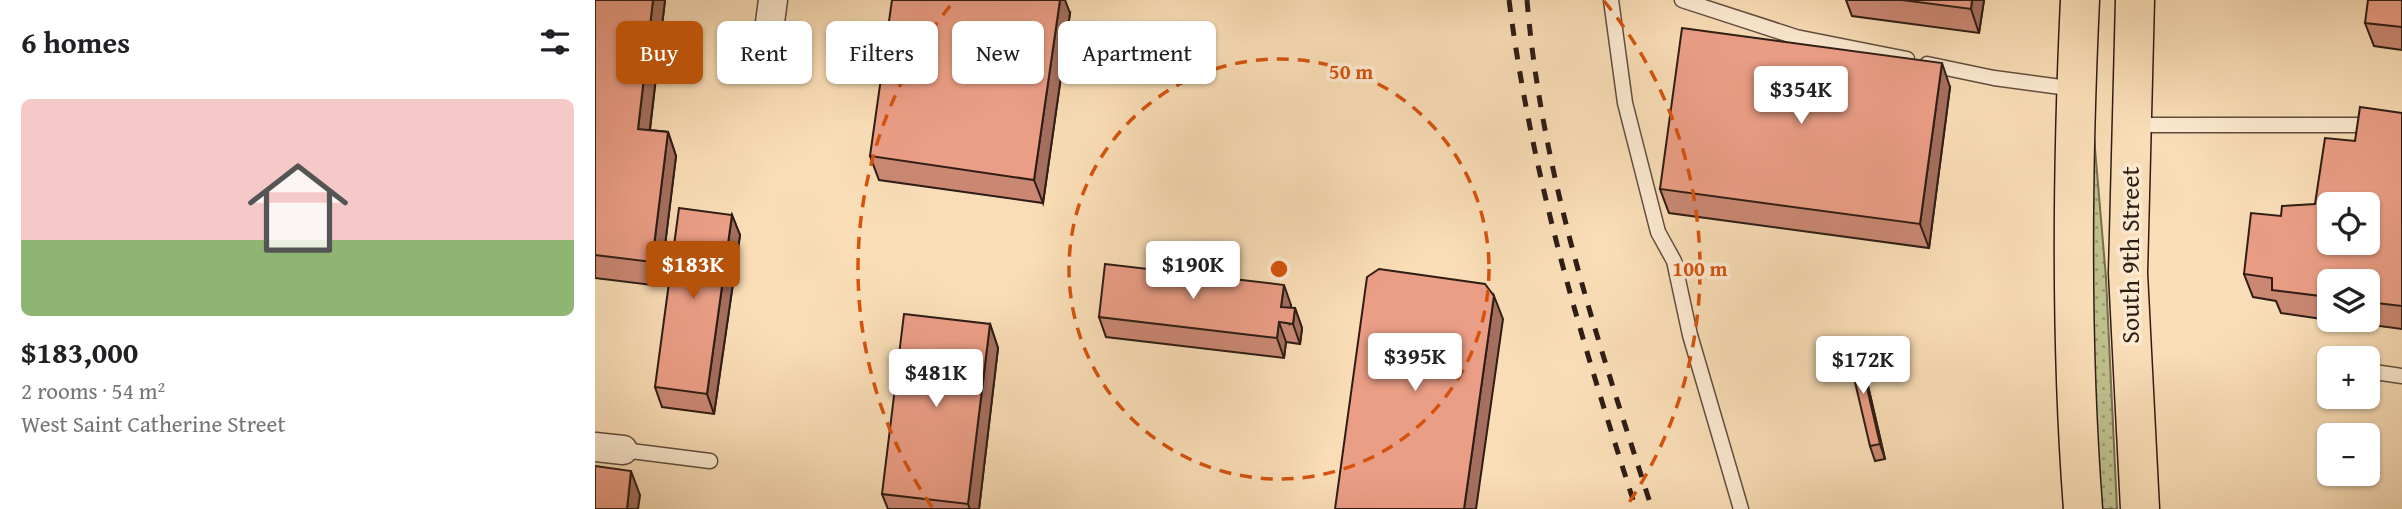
<!DOCTYPE html>
<meta charset="utf-8">
<style>
body{margin:0;font-family:"Gentium Book Plus",serif;background:#f6f6f6;color:#202124;height:100vh;display:flex;flex-direction:column;font-size:26px;white-space:nowrap}
*{box-sizing:border-box;margin:0}
p{font-size:23px;color:#757577}
.icon{flex:none;width:38px;height:38px;fill:none;stroke:currentColor;stroke-width:2;stroke-linecap:round;stroke-linejoin:round}
.map{position:relative;flex:1;overflow:hidden}
.drawer{display:flex;flex-direction:column;background:#fff;width:595px}
.drawer>*{flex:none}
.top-card{position:absolute;left:21px;top:21px;width:665px;height:63px;display:flex;gap:14px}
.fabs{position:absolute;left:1722px;top:192px;display:grid;gap:14px}
.fabs a{display:grid;place-items:center;width:63px;height:63px;border-radius:10px;background:#fff;box-shadow:0 2px 5px #0004;font-size:35px}
.price{position:absolute;translate:-50% -60px;padding:0 16px;border-radius:7px;background:#fff;color:#222;font-size:23px;line-height:46px;filter:drop-shadow(0 2px 4px #0008)}
.price::after{content:'';position:absolute;left:50%;top:42px;width:21px;height:16px;margin-left:-10px;background:inherit;clip-path:polygon(0 0,100% 0,50% 100%)}
.price.on{background:#b45309;color:#fff}
ul{padding:0;list-style:none}
li{display:grid;align-content:center;gap:14px;height:371px;padding:0 21px}
li span{display:grid;place-items:center;height:217px;border-radius:10px;color:#555}
li>.icon{margin-inline-start:auto}
span .icon{width:126px;height:126px;fill:#fffc;stroke-width:1}
li b{font-size:30px}
h2{display:flex;justify-content:space-between;align-items:center;height:84px;padding:0 21px;font-size:30px}
.tag{padding:0 24px;border-radius:10px;background:#fff;box-shadow:0 2px 5px #0004;font-size:24px;line-height:63px}
.tag.on{background:#b45309;color:#fff}
main{display:flex;flex:1;min-height:0}
.map>svg:first-child{display:block}
.grass{fill:url(#grass-dots);stroke:#766e51;stroke-width:2}
.lines{fill:none;stroke-linecap:round;stroke-linejoin:round}
.lane-casing{stroke:#624d3d;stroke-width:17}
.street-casing{stroke:#624d3d;stroke-width:31}
.primary-casing{stroke:#2f1d15;stroke-width:41}
.lane{stroke:#fbe9d0;stroke-width:14}
.street{stroke:#fbe9d0;stroke-width:28}
.primary{stroke:#f9ddb6;stroke-width:38}
.rail{stroke:#2f1d15;stroke-width:5;stroke-dasharray:12 12;stroke-linecap:butt}
.wall{fill:#ca8873;stroke:#2f1d15;stroke-width:2}
.shaded-wall{fill:#a46f5e;stroke:#2f1d15;stroke-width:2}
.building{fill:#eb9e86;stroke:#2f1d15;stroke-width:2;fill-rule:evenodd}
.ring{fill:none;stroke:#d6530d;stroke-width:3.5;stroke-dasharray:12 9}
.labels{text-anchor:middle;stroke-width:7;stroke-linejoin:round;paint-order:stroke}
.street-label{font-size:26px;fill:#2f1d15;stroke:#fbe9d0}
.centre{fill:#d6530d;stroke:#fbe9d0;stroke-width:3.5}
.ring-label{font-size:21px;text-anchor:middle;font-weight:bold;fill:#d6530d;stroke:#fbe9d0;stroke-width:7;stroke-linejoin:round;paint-order:stroke}
</style>
<main>
<section class="drawer">
<h2>6 homes<svg class="icon" aria-label="filters" viewBox="0 0 24 24"><path d="M4 7h16M4 17h16"/><circle cx="9" cy="7" r="2"/><circle cx="15" cy="17" r="2"/></svg></h2>
<ul>
<li><span style="background:linear-gradient(#f6c9c9 65%,#8fb573 0)"><svg class="icon" aria-label="home" viewBox="0 0 24 24"><path d="M3 11l9-7 9 7M6 9v11h12V9"/></svg></span><div><b>$183,000</b><p>2 rooms · 54 m²</p><p>West Saint Catherine Street</p></div></li>
</ul>
</section>
<div class="map">
<svg width="1807" height="509" viewBox="0 0 1807 509">
<defs>
<pattern id="grass-dots" width="8" height="8" patternUnits="userSpaceOnUse" patternTransform="scale(1.75)"><rect width="8" height="8" fill="#bec08d"/><path d="M2 2h.1M6 6h.1" fill="none" stroke="#9b9b72" stroke-width="1.8" stroke-linecap="round"/></pattern>
</defs>
<rect width="100%" height="100%" fill="#f9ddb6"/>
<filter id="stains"><feTurbulence type="fractalNoise" baseFrequency=".00286" numOctaves="4"/><feColorMatrix values="0 0 0 0 .2 0 0 0 0 .09 0 0 0 0 .02 0 0 0 .5 -.17"/></filter>
<radialGradient id="worn" r=".72"><stop offset=".6" stop-color="#630" stop-opacity="0"/><stop offset="1" stop-color="#630" stop-opacity=".3"/></radialGradient>
<path class="grass" d="M 1498,125 L 1511,278 L 1522,509 L 1502,509 L 1494,381 Z"/>
<g class="lines">
<g class="lane-casing">
<path id="lane" d="M 1016,0 L 1030,103 L 1063,232 L 1079,261 L 1095,335 L 1146,509
M 1087,0 L 1201,37 L 1312,59
M 1332,64 L 1399,78 L 1481,89
M 1539,125 L 1807,125
M 1773,371 L 1807,376
M 28,450 L 115,461"/>
</g>
<g class="street-casing">
<path id="street" d="M 171,52 L 178,0
M 0,447 L 28,450"/>
</g>
<g class="primary-casing">
<path id="primary" d="M 1485,0 C 1477,170 1475,339 1488,509
M 1540,0 L 1533,273 L 1545,509"/>
</g>
<use href="#lane" class="lane"/>
<use href="#street" class="street"/>
<use href="#primary" class="primary"/>
<path class="rail" d="M 914,0 C 937,179 986,338 1041,509
M 932,0 C 947,178 1003,340 1057,509"/>
</g>
<path class="wall" d="M 0,0 L 70,0 L 55,130 L 73,132 L 81,156 L 65,286 L 0,278 Z
M 1251,0 L 1389,0 L 1384,33 L 1257,16 Z
M 1807,0 L 1807,50 L 1779,46 L 1770,23 Z
M 475,13 L 448,203 L 284,180 L 275,156 Z
M 1355,87 L 1334,248 L 1074,213 L 1065,189 Z
M 1807,113 L 1807,329 L 1740,320 L 1773,320 L 1773,282 L 1734,282 L 1734,320 L 1686,313 L 1681,301 L 1658,297 L 1649,274 L 1686,216 L 1720,204 L 1760,141 Z
M 137,215 L 145,235 L 119,414 L 67,407 L 60,387 Z
M 696,305 L 696,308 L 700,308 L 707,328 L 705,344 L 691,342 L 689,358 L 511,337 L 504,317 Z
M 395,324 L 403,348 L 384,509 L 293,509 L 287,494 Z
M 1267,360 L 1290,459 L 1280,461 L 1275,446 Z"/>
<path class="shaded-wall" d="M 58,0 L 70,0 L 52,153 L 43,129 Z
M 465,0 L 470,0 L 475,13 L 448,203 L 439,180 Z
M 1377,0 L 1389,0 L 1384,33 L 1376,9 Z
M 1347,63 L 1355,87 L 1334,248 L 1325,224 Z
M 73,132 L 81,156 L 65,286 L 57,262 Z
M 137,215 L 145,235 L 119,414 L 112,394 Z
M 689,285 L 696,305 L 694,323 L 686,307 Z
M 899,296 L 908,319 L 881,509 L 869,509 Z
M 700,308 L 707,328 L 705,344 L 698,324 Z
M 684,322 L 691,342 L 689,358 L 682,338 Z
M 395,324 L 403,348 L 384,509 L 375,509 L 373,504 Z
M 1262,345 L 1267,360 L 1290,459 L 1285,444 Z
M 36,471 L 45,495 L 43,509 L 32,509 Z"/>
<path class="building" d="M 0,0 L 58,0 L 43,129 L 73,132 L 57,262 L 0,255 Z
M 297,0 L 465,0 L 439,180 L 275,156 Z
M 1307,0 L 1377,0 L 1376,9 Z
M 1773,0 L 1807,0 L 1807,27 L 1770,23 Z
M 1087,28 L 1347,63 L 1325,224 L 1065,189 Z
M 1765,107 L 1807,113 L 1807,306 L 1773,302 L 1773,282 L 1734,282 L 1734,297 L 1677,290 L 1677,278 L 1649,274 L 1656,213 L 1686,216 L 1687,206 L 1720,204 L 1730,138 L 1760,141 ZM 1734,205 L 1773,205 L 1773,243 L 1734,243 Z
M 84,208 L 137,215 L 112,394 L 60,387 Z
M 510,264 L 689,285 L 686,307 L 700,308 L 698,324 L 684,322 L 682,338 L 504,317 Z
M 784,269 L 890,284 L 899,296 L 869,509 L 740,509 L 772,277 Z
M 309,314 L 395,324 L 373,504 L 287,494 Z
M 1262,345 L 1285,444 L 1275,446 L 1252,348 Z
M 0,466 L 36,471 L 32,509 L 0,509 Z"/>
<g class="ring">
<circle cx="684" cy="269" r="210"/>
<path d="M337 507A421 421 0 0 1 359 1M1009 1A421 421 0 0 1 1031 507"/>
</g>
<g class="labels">
<g class="street-label">
<text transform="translate(1535 255) rotate(-90)" y="9">South 9th Street</text>
</g>
</g>
<circle cx="684" cy="269" r="10" class="centre"/>
<g class="ring-label">
<text x="756" y="79">50 m</text>
<text x="1105" y="276">100 m</text>
</g>
<rect width="100%" height="100%" filter="url(#stains)"/>
<rect width="100%" height="100%" fill="url(#worn)"/>
</svg>
<div class="fabs">
<a><svg class="icon" aria-label="locate" viewBox="0 0 24 24"><circle cx="12" cy="12" r="6"/><path d="M12 2v4M12 18v4M2 12h4M18 12h4"/></svg></a>
<a><svg class="icon" aria-label="layers" viewBox="0 0 24 24"><path d="M12 4l9 5-9 5-9-5zM3 14l9 5 9-5"/></svg></a>
<a>+</a>
<a>−</a>
</div>
<b class="price" style="left:1206px;top:126px">$354K</b>
<b class="price on" style="left:98px;top:301px">$183K</b>
<b class="price" style="left:598px;top:301px">$190K</b>
<b class="price" style="left:820px;top:393px">$395K</b>
<b class="price" style="left:1268px;top:396px">$172K</b>
<b class="price" style="left:341px;top:409px">$481K</b>
<div class="top-card">
<a class="tag on">Buy</a>
<a class="tag">Rent</a>
<a class="tag">Filters</a>
<a class="tag">New</a>
<a class="tag">Apartment</a>
</div>
</div>
</main>
